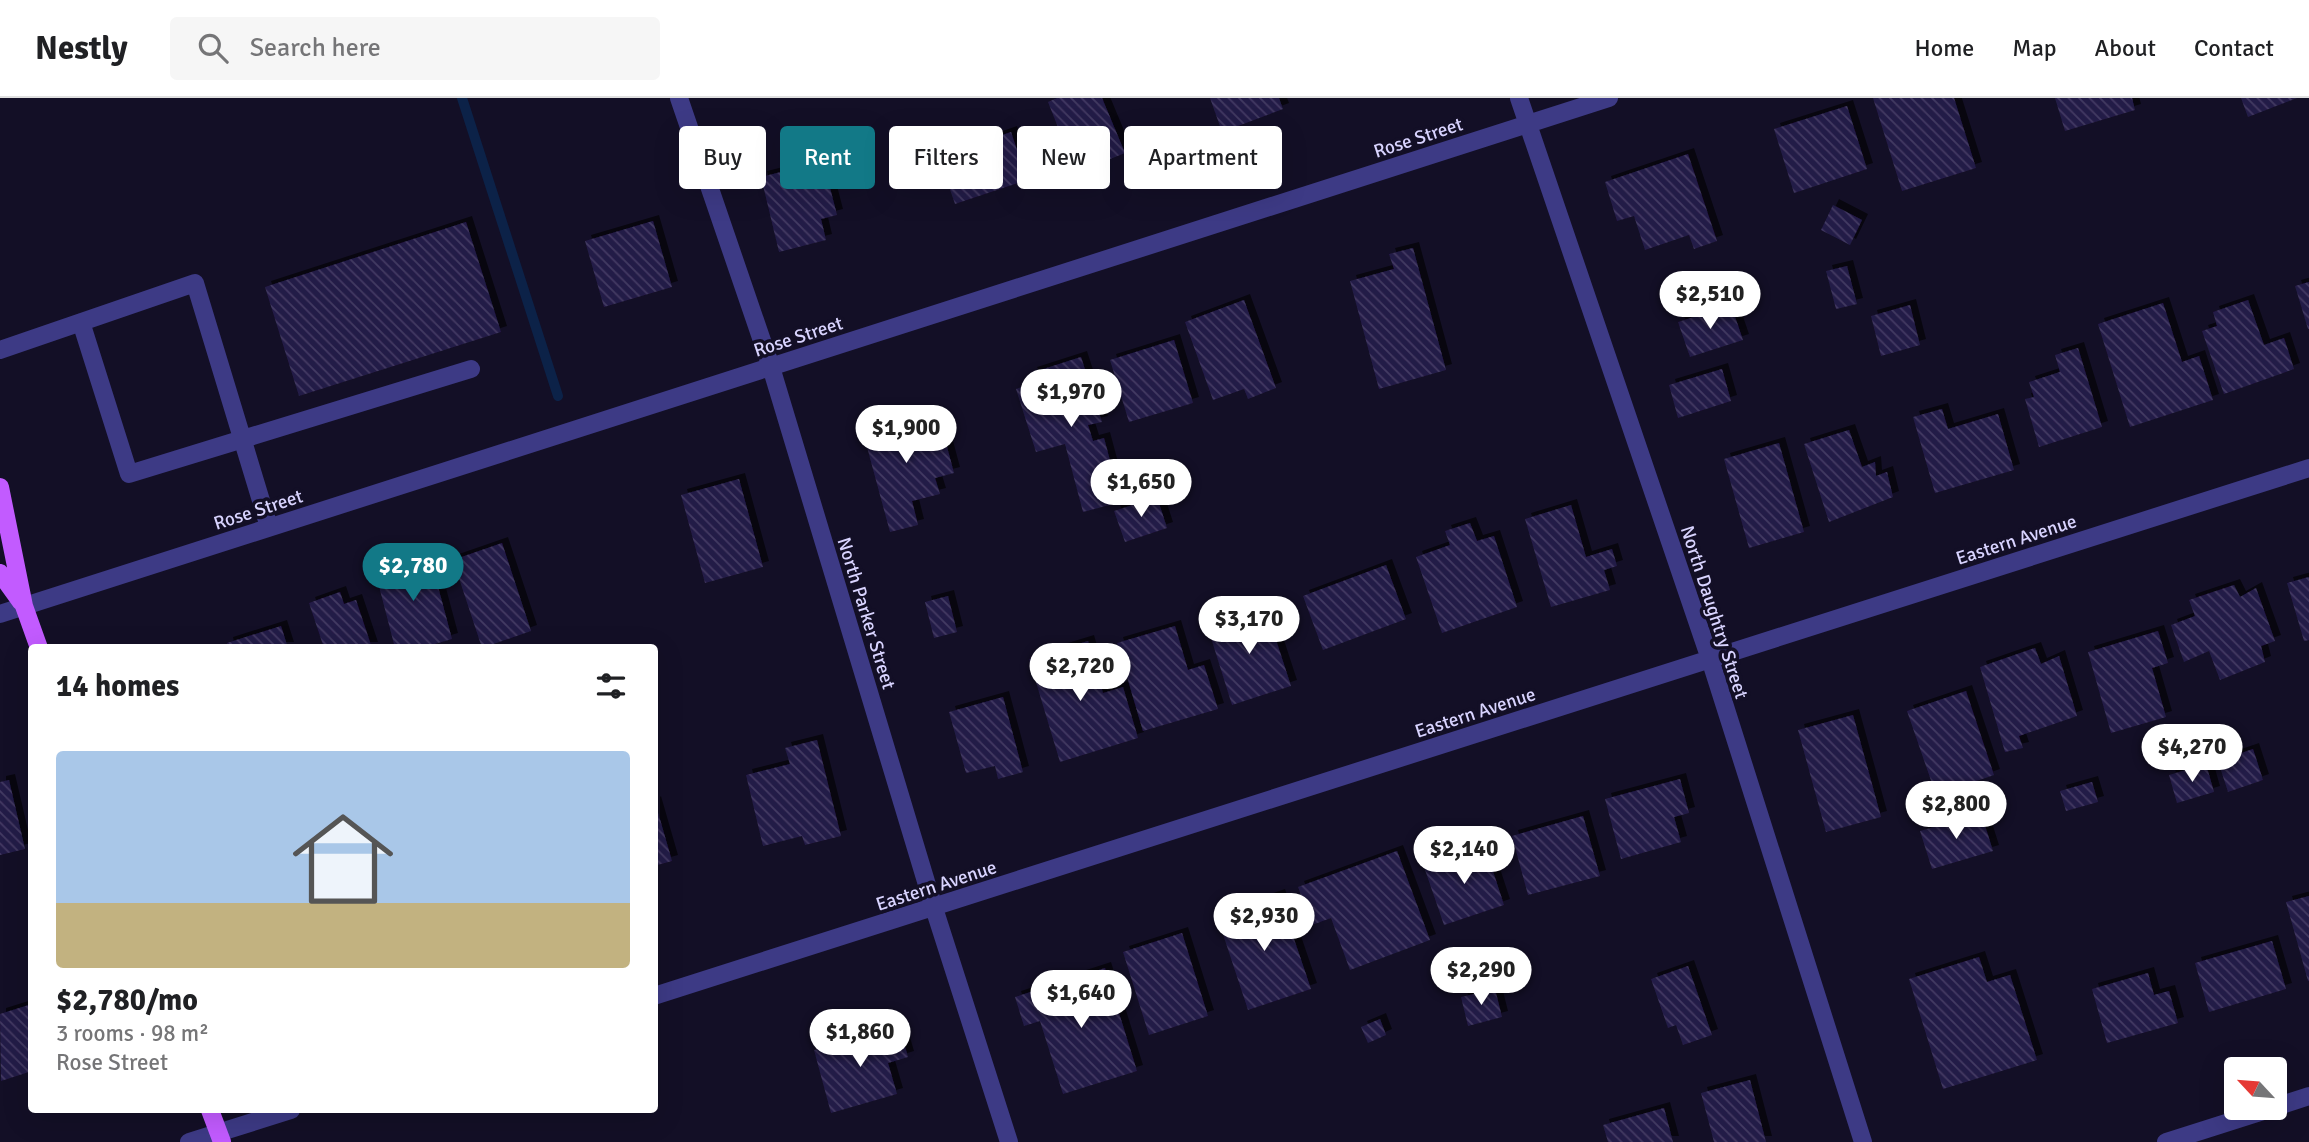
<!DOCTYPE html>
<meta charset="utf-8">
<style>
body{margin:0;font-family:Signika,sans-serif;background:#f6f6f6;color:#202124;height:100vh;display:flex;flex-direction:column;font-size:26px;white-space:nowrap}
*{box-sizing:border-box;margin:0}
p{font-size:23px;color:#757577}
.icon{flex:none;width:38px;height:38px;fill:none;stroke:currentColor;stroke-width:2;stroke-linecap:round;stroke-linejoin:round}
.map{position:relative;flex:1;overflow:hidden}
.sheet{position:absolute;left:28px;top:546px;width:630px;height:469px;display:flex;flex-direction:column;background:#fff;border-radius:7px;box-shadow:0 7px 28px #0002}
.sheet>*{flex:none}
.top-card{position:absolute;left:679px;top:28px;width:665px;height:63px;display:flex;gap:14px}
.needle{width:46px;rotate:296deg}
.tools{position:absolute;left:2224px;top:959px;display:grid;gap:14px}
.tools a{display:grid;place-items:center;width:63px;height:63px;border-radius:7px;background:#fff;box-shadow:0 7px 28px #0002;font-size:35px}
.price{position:absolute;translate:-50% -60px;padding:0 16px;border-radius:24px;background:#fff;color:#222;font-size:23px;line-height:46px;filter:drop-shadow(0 2px 4px #0008)}
.price::after{content:'';position:absolute;left:50%;top:42px;width:21px;height:16px;margin-left:-10px;background:inherit;clip-path:polygon(0 0,100% 0,50% 100%)}
.price.on{background:#127987;color:#fff}
ul{padding:0;list-style:none}
li{display:grid;align-content:center;gap:14px;height:371px;padding:0 28px}
li+li{border-top:2px solid #e0e0e0}
li span{display:grid;place-items:center;height:217px;border-radius:7px;color:#555}
li>.icon{margin-inline-start:auto}
span .icon{width:126px;height:126px;fill:#fffc;stroke-width:1}
li b{font-size:30px}
h2{display:flex;justify-content:space-between;align-items:center;height:84px;padding:0 28px;font-size:30px}
.tag{padding:0 24px;border-radius:7px;background:#fff;box-shadow:0 7px 28px #0002;font-size:24px;line-height:63px}
.tag.on{background:#127987;color:#fff}
header{display:flex;align-items:center;gap:42px;box-sizing:border-box;height:98px;padding:0 35px;background:#fff;border-bottom:2px solid #e0e0e0}
header strong{font-size:33px}
nav{display:flex;gap:38px;margin-inline-start:auto;font-size:24px}
.search{width:490px;height:63px;background:#f6f6f6;display:flex;align-items:center;gap:18px;box-sizing:border-box;padding:0 24px;border-radius:7px;color:#757577;font-size:26px}
.map>svg:first-child{display:block}
.lines{fill:none;stroke-linecap:round;stroke-linejoin:round}
.stream{stroke:#0c2248;stroke-width:10}
.building{fill:url(#building-back-hatch);filter:url(#shadow)}
.service{stroke:#3d3a85;stroke-width:18}
.minor{stroke:#3d3a85;stroke-width:18}
.primary{stroke:#c25bff;stroke-width:18}
.labels{text-anchor:middle;stroke-width:7;stroke-linejoin:round;paint-order:stroke}
.street-label{font-size:19px;fill:#d9d4ff;stroke:#130f26}
</style>
<header>
<strong>Nestly</strong>
<div class="search"><svg class="icon" aria-label="search" viewBox="0 0 24 24"><circle cx="10" cy="10" r="6"/><path d="M15 15l6 6"/></svg>Search here</div>
<nav><a>Home</a><a>Map</a><a>About</a><a>Contact</a></nav>
</header>
<div class="map">
<svg width="2309" height="1044" viewBox="0 0 2309 1044">
<defs>
<pattern id="building-back-hatch" width="6" height="6" patternUnits="userSpaceOnUse" patternTransform="scale(1.75)"><rect width="6" height="6" fill="#241b47"/><path d="M-1 5l2 2M0 0l6 6M5-1l2 2" fill="none" stroke="#433b63"/></pattern>
<filter id="shadow"><feDropShadow dx="6" dy="-6" stdDeviation="0" flood-color="#0009"/></filter>
</defs>
<rect width="100%" height="100%" fill="#130f26"/>
<g class="lines">
<path class="stream" d="M 462,0 L 558,298"/>
</g>
<path class="building" d="M 1057,0 L 1102,0 L 1125,55 L 1076,75 L 1048,4 Z
M 1210,0 L 1279,0 L 1283,11 L 1222,34 Z
M 1873,0 L 1954,0 L 1976,70 L 1902,93 Z
M 2055,0 L 2132,0 L 2135,12 L 2065,33 Z
M 2241,0 L 2297,0 L 2248,19 Z
M 1847,8 L 1867,71 L 1794,95 L 1774,31 Z
M 1011,34 L 1027,82 L 955,106 L 939,59 Z
M 1688,56 L 1717,143 L 1694,151 L 1689,137 L 1645,152 L 1634,118 L 1617,123 L 1605,84 Z
M 809,67 L 814,86 L 828,82 L 837,117 L 821,121 L 826,142 L 779,154 L 761,79 Z
M 1833,107 L 1862,122 L 1850,147 L 1821,132 Z
M 653,123 L 672,189 L 604,209 L 585,143 Z
M 466,124 L 501,234 L 299,298 L 265,189 Z
M 1413,150 L 1446,272 L 1379,291 L 1350,183 L 1394,171 L 1389,156 Z
M 1847,168 L 1857,206 L 1836,211 L 1826,173 Z
M 2309,184 L 2309,231 L 2308,231 L 2295,188 Z
M 1244,202 L 1276,290 L 1248,301 L 1244,291 L 1213,302 L 1185,224 Z
M 2248,202 L 2264,247 L 2284,240 L 2294,271 L 2224,296 L 2202,233 L 2217,228 L 2213,214 Z
M 2163,205 L 2182,264 L 2199,258 L 2213,302 L 2130,329 L 2098,226 Z
M 1731,207 L 1743,242 L 1690,259 L 1678,224 Z
M 1910,207 L 1920,247 L 1881,258 L 1871,218 Z
M 1174,242 L 1193,305 L 1129,324 L 1110,262 Z
M 2078,250 L 2102,329 L 2039,349 L 2025,301 L 2034,299 L 2029,284 L 2060,274 L 2055,257 Z
M 1081,259 L 1102,324 L 1088,327 L 1093,343 L 1104,340 L 1121,404 L 1083,414 L 1065,346 L 1036,354 L 1016,291 L 1036,284 L 1031,275 Z
M 1722,271 L 1731,303 L 1678,320 L 1669,287 Z
M 1942,311 L 1948,331 L 1998,316 L 2014,372 L 1935,395 L 1913,319 Z
M 894,318 L 896,330 L 939,319 L 954,375 L 935,380 L 940,396 L 912,403 L 918,427 L 890,434 L 861,327 Z
M 1849,332 L 1862,369 L 1875,364 L 1876,378 L 1887,374 L 1893,399 L 1829,424 L 1804,346 Z
M 1779,345 L 1804,434 L 1749,450 L 1724,361 Z
M 739,381 L 763,469 L 705,485 L 681,397 Z
M 1157,399 L 1167,430 L 1125,444 L 1114,413 Z
M 1571,407 L 1586,459 L 1612,451 L 1617,468 L 1604,472 L 1610,492 L 1551,509 L 1525,421 Z
M 1470,425 L 1477,443 L 1494,438 L 1517,509 L 1442,535 L 1416,459 L 1450,447 L 1445,433 Z
M 502,445 L 531,533 L 482,550 L 453,462 Z
M 429,455 L 452,541 L 421,550 L 395,550 L 374,469 Z
M 1386,467 L 1406,521 L 1323,552 L 1303,498 Z
M 2309,479 L 2309,542 L 2304,543 L 2287,485 Z
M 2234,487 L 2240,499 L 2256,490 L 2275,543 L 2261,548 L 2265,564 L 2220,582 L 2209,553 L 2184,564 L 2171,527 L 2195,518 L 2189,502 Z
M 340,494 L 344,506 L 356,502 L 372,550 L 324,550 L 309,505 Z
M 948,498 L 957,534 L 934,540 L 925,504 Z
M 1265,508 L 1291,588 L 1232,607 L 1207,527 Z
M 281,528 L 288,550 L 228,550 L 227,545 Z
M 1175,528 L 1188,572 L 1204,567 L 1218,611 L 1143,633 L 1117,545 Z
M 2158,533 L 2168,565 L 2152,570 L 2166,619 L 2111,635 L 2088,554 Z
M 1088,543 L 1103,595 L 1123,589 L 1138,640 L 1060,664 L 1029,561 Z
M 2035,550 L 2041,566 L 2059,558 L 2077,618 L 2019,638 L 2023,650 L 2005,654 L 1980,569 Z
M 1966,593 L 1994,677 L 1936,697 L 1907,613 Z
M 1003,599 L 1023,674 L 998,681 L 995,668 L 966,675 L 949,614 Z
M 1853,617 L 1881,719 L 1826,734 L 1798,632 Z
M 817,642 L 841,738 L 805,747 L 802,738 L 763,748 L 746,677 L 790,666 L 785,650 Z
M 2253,651 L 2263,682 L 2228,694 L 2218,663 Z
M 2206,666 L 2214,694 L 2177,705 L 2169,677 Z
M 1680,681 L 1689,715 L 1674,719 L 1681,744 L 1621,761 L 1605,701 Z
M 9,682 L 25,751 L 0,757 L 0,684 Z
M 2092,684 L 2098,704 L 2066,713 L 2060,693 Z
M 655,704 L 672,763 L 654,768 L 654,705 Z
M 1981,715 L 1993,753 L 1932,771 L 1920,733 Z
M 1583,718 L 1600,778 L 1528,797 L 1512,738 Z
M 1485,749 L 1504,807 L 1444,827 L 1424,769 Z
M 1397,753 L 1430,842 L 1350,872 L 1331,820 L 1312,827 L 1298,789 Z
M 1279,797 L 1311,891 L 1248,912 L 1217,818 Z
M 2309,798 L 2309,883 L 2308,883 L 2286,804 Z
M 1182,835 L 1208,918 L 1149,937 L 1123,854 Z
M 2272,843 L 2286,891 L 2209,914 L 2195,865 Z
M 1979,859 L 1987,884 L 2010,877 L 2037,962 L 1943,991 L 1909,881 Z
M 1688,868 L 1712,937 L 1683,947 L 1676,927 L 1668,930 L 1651,881 Z
M 1105,870 L 1137,973 L 1063,996 L 1040,923 L 1024,928 L 1015,899 Z
M 2148,875 L 2154,897 L 2169,893 L 2178,925 L 2107,945 L 2092,891 Z
M 1495,891 L 1502,919 L 1468,928 L 1461,899 Z
M 32,906 L 32,973 L 1,983 L 0,916 Z
M 1380,921 L 1386,937 L 1368,945 L 1361,929 Z
M 899,928 L 908,959 L 888,965 L 897,996 L 831,1015 L 814,952 Z
M 1750,982 L 1766,1044 L 1714,1044 L 1701,995 Z
M 1664,1010 L 1673,1044 L 1608,1044 L 1603,1027 Z"/>
<g class="lines">
<path class="service" d="M 81,224 L 129,376 L 471,271
M 0,252 L 195,185 L 269,429"/>
<path class="minor" d="M 679,0 L 771,269 L 934,810 L 1009,1044
M 1519,0 L 1710,561 L 1863,1044
M 0,516 L 1609,0
M 654,898 L 2309,370
M 2275,1009 L 2309,998
M 189,1044 L 291,1012
M 2166,1044 L 2273,1010"/>
<path class="primary" d="M 0,389 L 24,508 L 39,550
M 0,475 L 21,504
M 210,1012 L 222,1044"/>
</g>
<g class="labels">
<g class="street-label">
<text transform="translate(1418 39) rotate(-18)" y="7">Rose Street</text>
<text transform="translate(798 238) rotate(-18)" y="7">Rose Street</text>
<text transform="translate(258 411) rotate(-18)" y="7">Rose Street</text>
<text transform="translate(2016 441) rotate(-18)" y="7">Eastern Avenue</text>
<text transform="translate(1715 514) rotate(72)" y="7">North Daughtry Street</text>
<text transform="translate(867 515) rotate(73)" y="7">North Parker Street</text>
<text transform="translate(1475 614) rotate(-18)" y="7">Eastern Avenue</text>
<text transform="translate(936 787) rotate(-18)" y="7">Eastern Avenue</text>
</g>
</g>
</svg>
<div class="tools">
<a><svg class="needle" viewBox="-14 -14 28 28"><path d="M0-13l5 13h-10z" fill="#e53935"/><path d="M0 13l5-13h-10z" fill="#757577"/></svg></a>
</div>
<b class="price" style="left:1710px;top:233px">$2,510</b>
<b class="price" style="left:1071px;top:331px">$1,970</b>
<b class="price" style="left:906px;top:367px">$1,900</b>
<b class="price" style="left:1141px;top:421px">$1,650</b>
<b class="price on" style="left:413px;top:505px">$2,780</b>
<b class="price" style="left:1249px;top:558px">$3,170</b>
<b class="price" style="left:1080px;top:605px">$2,720</b>
<b class="price" style="left:2192px;top:686px">$4,270</b>
<b class="price" style="left:1956px;top:743px">$2,800</b>
<b class="price" style="left:1464px;top:788px">$2,140</b>
<b class="price" style="left:1264px;top:855px">$2,930</b>
<b class="price" style="left:1481px;top:909px">$2,290</b>
<b class="price" style="left:1081px;top:932px">$1,640</b>
<b class="price" style="left:860px;top:971px">$1,860</b>
<div class="top-card">
<a class="tag">Buy</a>
<a class="tag on">Rent</a>
<a class="tag">Filters</a>
<a class="tag">New</a>
<a class="tag">Apartment</a>
</div>
<section class="sheet">
<h2>14 homes<svg class="icon" aria-label="filters" viewBox="0 0 24 24"><path d="M4 7h16M4 17h16"/><circle cx="9" cy="7" r="2"/><circle cx="15" cy="17" r="2"/></svg></h2>
<ul>
<li><span style="background:linear-gradient(#a9c7e8 70%,#c2b280 0)"><svg class="icon" aria-label="home" viewBox="0 0 24 24"><path d="M3 11l9-7 9 7M6 9v11h12V9"/></svg></span><div><b>$2,780/mo</b><p>3 rooms · 98 m²</p><p>Rose Street</p></div></li>
</ul>
</section>
</div>
